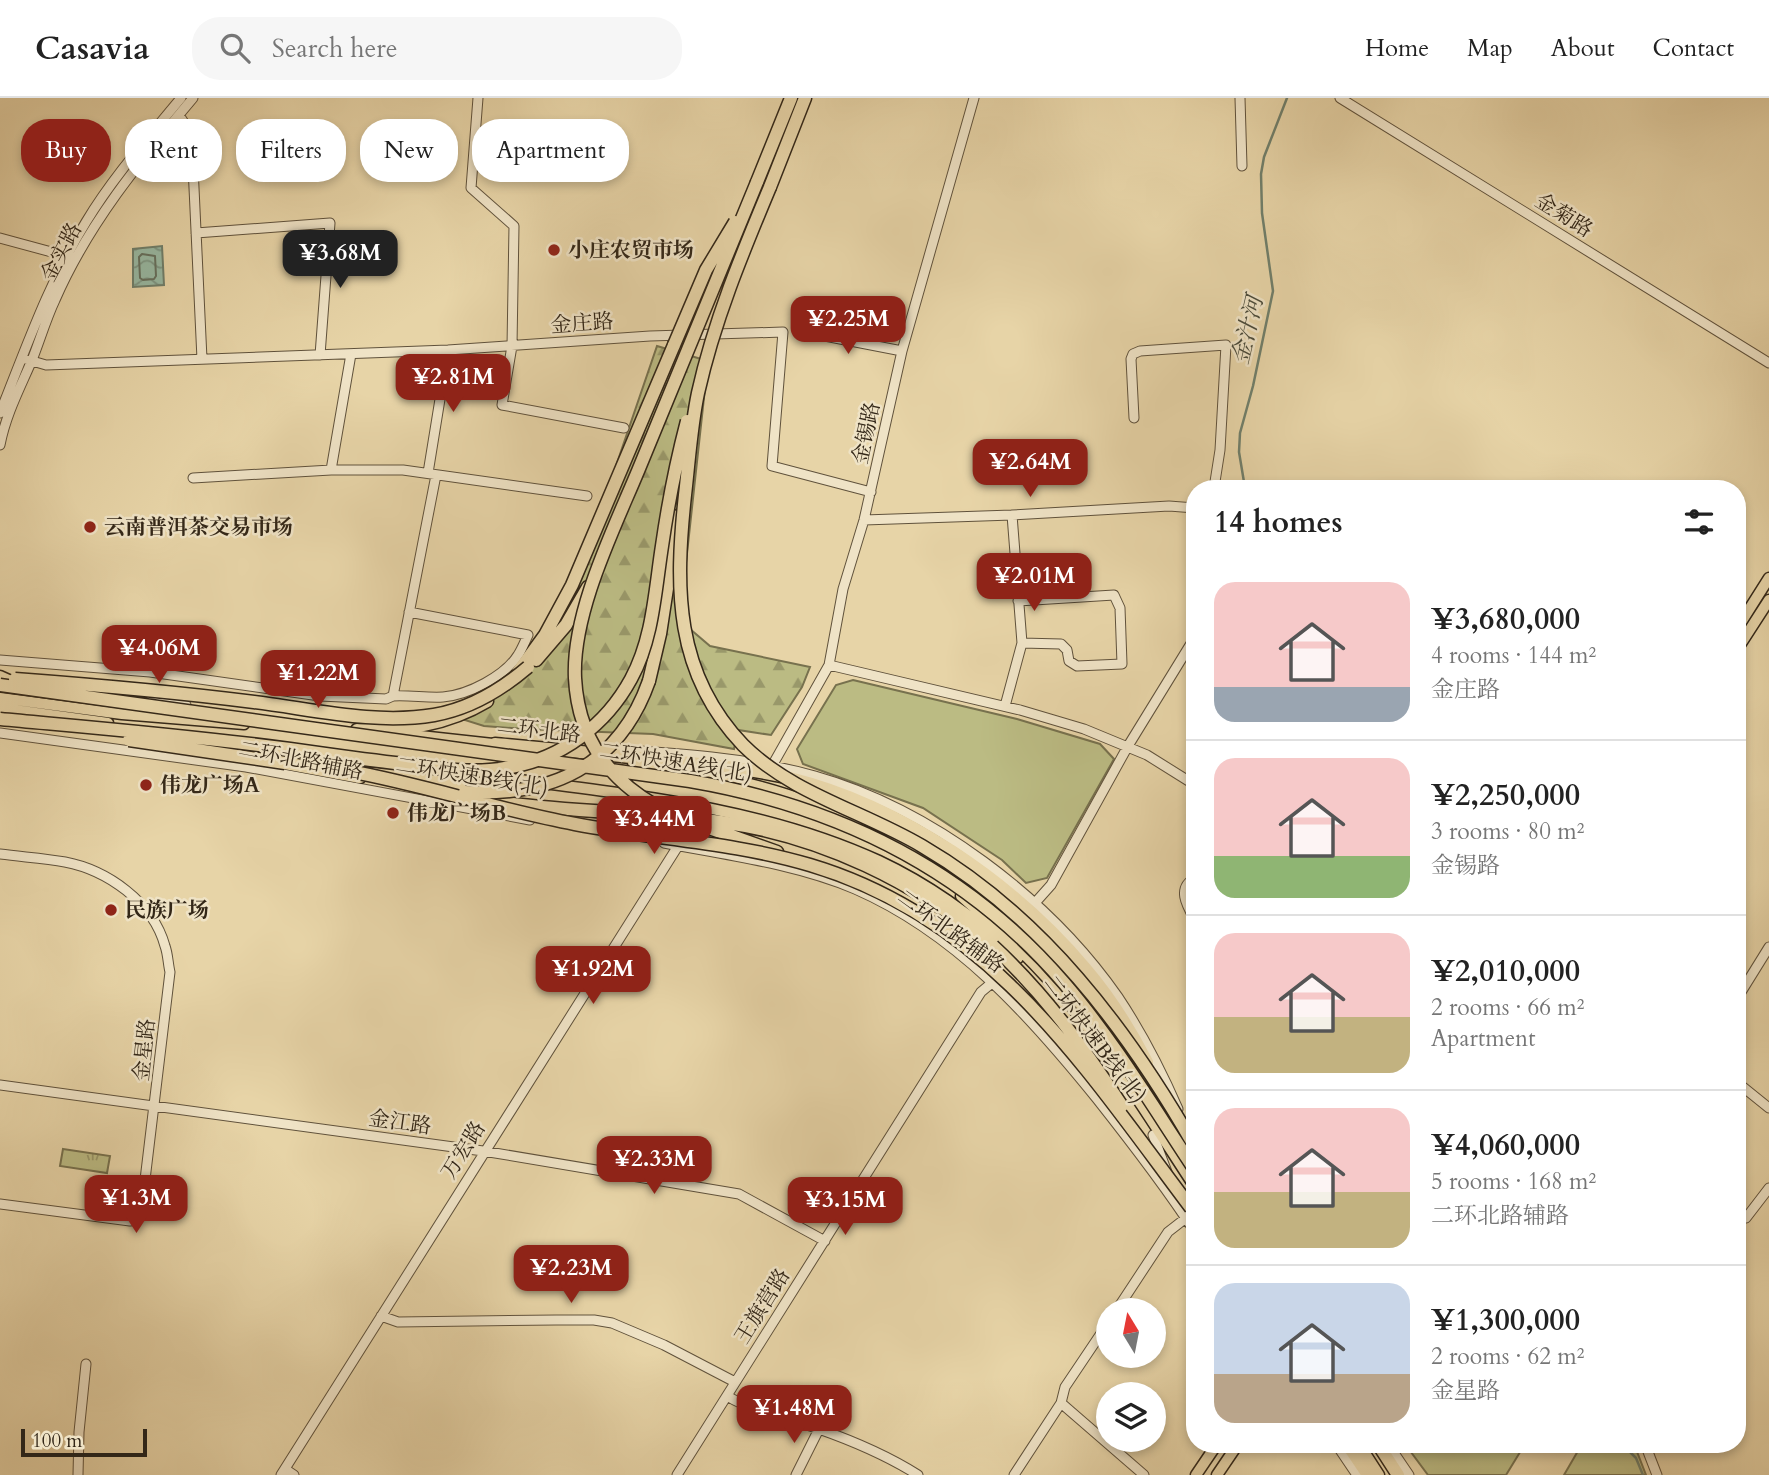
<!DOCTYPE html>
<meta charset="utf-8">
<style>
body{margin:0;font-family:Cardo,"Noto Serif SC",serif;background:#f6f6f6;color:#222;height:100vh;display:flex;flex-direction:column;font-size:26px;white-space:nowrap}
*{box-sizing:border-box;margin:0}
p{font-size:23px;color:#767676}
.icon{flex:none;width:38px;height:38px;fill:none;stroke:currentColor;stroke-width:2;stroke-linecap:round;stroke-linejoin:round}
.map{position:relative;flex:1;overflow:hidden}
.panel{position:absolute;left:1186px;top:382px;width:560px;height:973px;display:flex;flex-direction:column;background:#fff;border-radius:28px;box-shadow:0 4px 10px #0003}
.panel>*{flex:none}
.banner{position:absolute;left:21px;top:21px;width:665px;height:63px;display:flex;gap:14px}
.needle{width:46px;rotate:350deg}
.fabs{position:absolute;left:1096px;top:1200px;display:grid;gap:14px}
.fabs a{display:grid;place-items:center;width:70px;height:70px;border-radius:50%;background:#fff;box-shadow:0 4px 10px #0003;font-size:35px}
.scale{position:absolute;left:21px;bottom:18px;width:126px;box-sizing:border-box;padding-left:7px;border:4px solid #332718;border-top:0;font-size:19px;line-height:24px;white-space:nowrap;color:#332718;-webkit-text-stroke:5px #efe3c6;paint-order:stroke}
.price{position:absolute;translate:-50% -60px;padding:0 16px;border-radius:14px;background:#8f2418;color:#fff;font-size:23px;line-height:46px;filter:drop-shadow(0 2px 4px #0008)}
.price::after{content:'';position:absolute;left:50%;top:42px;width:21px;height:16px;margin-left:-10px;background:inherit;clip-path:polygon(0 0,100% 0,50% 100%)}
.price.active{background:#222;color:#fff}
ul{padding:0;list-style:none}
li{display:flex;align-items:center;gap:21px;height:175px;padding:0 28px}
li+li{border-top:2px solid #e0e0e0}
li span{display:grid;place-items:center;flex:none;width:196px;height:140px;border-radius:21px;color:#555}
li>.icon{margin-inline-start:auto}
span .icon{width:84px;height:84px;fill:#fffc;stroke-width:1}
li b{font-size:30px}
h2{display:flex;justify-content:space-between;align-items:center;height:84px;padding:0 28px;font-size:30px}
.chip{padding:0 24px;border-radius:28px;background:#fff;box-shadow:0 4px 10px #0003;font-size:24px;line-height:63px}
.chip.active{background:#8f2418;color:#fff}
header{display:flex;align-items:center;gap:42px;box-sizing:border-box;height:98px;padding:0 35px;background:#fff;border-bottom:2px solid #e0e0e0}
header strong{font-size:33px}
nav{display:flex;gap:38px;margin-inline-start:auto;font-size:24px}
.search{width:490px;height:63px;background:#f6f6f6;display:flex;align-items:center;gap:18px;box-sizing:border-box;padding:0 24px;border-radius:28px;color:#767676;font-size:26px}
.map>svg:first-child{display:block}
.grass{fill:url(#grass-tufts);stroke:#77714e;stroke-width:2}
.forest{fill:url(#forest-firs);stroke:#77714e;stroke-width:2}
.green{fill:#bbbb83;stroke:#77714e;stroke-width:2}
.water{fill:url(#water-waves);stroke:#707f6b;stroke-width:2}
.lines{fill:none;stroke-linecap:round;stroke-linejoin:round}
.shore{stroke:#66705e;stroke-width:2}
.stream{stroke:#707f6b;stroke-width:2.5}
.minor-casing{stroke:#60523c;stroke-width:11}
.major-casing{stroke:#332718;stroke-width:13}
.highway-casing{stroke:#332718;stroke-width:15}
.minor{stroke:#efe3c6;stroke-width:9}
.major{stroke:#e7d4a7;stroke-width:10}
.highway{stroke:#e7d4a7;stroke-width:12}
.highway-bridge-casing{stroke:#332718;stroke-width:15;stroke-linecap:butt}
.highway-bridge{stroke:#e7d4a7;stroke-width:12}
.poi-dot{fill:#8f2418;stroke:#efe3c6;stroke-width:2.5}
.labels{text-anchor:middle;stroke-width:5;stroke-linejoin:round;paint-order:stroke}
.street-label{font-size:21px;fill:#332718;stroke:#efe3c6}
.poi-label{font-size:21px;font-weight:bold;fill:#332718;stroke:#efe3c6;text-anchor:start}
.water-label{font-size:23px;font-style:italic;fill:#4c4c3b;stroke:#efe3c6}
</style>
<header>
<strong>Casavia</strong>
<div class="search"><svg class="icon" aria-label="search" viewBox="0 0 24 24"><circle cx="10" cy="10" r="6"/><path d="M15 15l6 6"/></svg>Search here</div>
<nav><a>Home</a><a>Map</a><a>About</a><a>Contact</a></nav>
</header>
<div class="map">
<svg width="1769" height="1377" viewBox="0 0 1769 1377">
<defs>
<pattern id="grass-tufts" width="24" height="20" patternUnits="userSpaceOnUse" patternTransform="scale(1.75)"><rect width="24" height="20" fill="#bbbb83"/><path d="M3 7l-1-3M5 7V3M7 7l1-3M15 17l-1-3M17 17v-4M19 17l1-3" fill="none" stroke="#99986a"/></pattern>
<pattern id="forest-firs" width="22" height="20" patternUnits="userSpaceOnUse" patternTransform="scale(1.75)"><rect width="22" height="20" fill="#bbbb83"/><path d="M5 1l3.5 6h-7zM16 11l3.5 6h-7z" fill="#99986a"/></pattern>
<pattern id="water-waves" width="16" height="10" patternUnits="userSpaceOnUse" patternTransform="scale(1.75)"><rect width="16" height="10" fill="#98b9a3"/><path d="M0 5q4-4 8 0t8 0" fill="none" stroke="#7d9684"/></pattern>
</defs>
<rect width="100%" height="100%" fill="#e7d4a7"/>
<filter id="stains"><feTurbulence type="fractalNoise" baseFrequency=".00286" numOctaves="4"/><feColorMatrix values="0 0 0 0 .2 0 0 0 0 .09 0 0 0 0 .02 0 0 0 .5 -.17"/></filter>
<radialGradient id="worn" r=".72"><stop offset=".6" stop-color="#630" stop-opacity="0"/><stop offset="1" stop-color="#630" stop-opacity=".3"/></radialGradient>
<path class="grass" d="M 63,1051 L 110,1058 L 107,1075 L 60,1068 Z"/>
<path class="forest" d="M 657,248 L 708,263 L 684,483 L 690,531 L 710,548 L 810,569 L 802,589 L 771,637 L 738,632 L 734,651 L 653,636 L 525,631 L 484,628 L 452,618 L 498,585 L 547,537 L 577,482 Z"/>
<path class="green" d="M 853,582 L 1017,621 L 1100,646 L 1114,661 L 1047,780 L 1026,785 L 1002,762 L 923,710 L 803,666 L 797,651 L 836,587 Z
M 1405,1346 L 1525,1346 L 1506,1377 L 1428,1377 Z
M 1582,1346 L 1634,1346 L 1646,1377 L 1564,1377 Z"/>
<path class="water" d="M 162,148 L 164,187 L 133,189 L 133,151 Z"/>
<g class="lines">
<path class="shore" d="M 142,156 L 155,158 L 156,178 L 154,181 L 143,182 L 140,180 L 139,159 Z"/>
<path class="stream" d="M 1245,390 L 1239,354 L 1240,335 L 1253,288 L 1273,193 L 1262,115 L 1261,76 L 1264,59 L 1287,0
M 1622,1346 L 1636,1360 L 1643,1377"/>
<g class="minor-casing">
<path id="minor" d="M 478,0 L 471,90 L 514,128 L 512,248 L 502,307 L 624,330
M 1240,0 L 1242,68
M 1340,0 L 1769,265
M 179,17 L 188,31 L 192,47 L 202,261
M 196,135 L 330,125 L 320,257
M 0,140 L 70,159
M 799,233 L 902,253
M 22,260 L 46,267 L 448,252 L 650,238 L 783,234 L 772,368 L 871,394
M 0,315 C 26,250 49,184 86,124 C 113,79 148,40 181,0
M 1134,320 L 1131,261 L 1133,256 L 1140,253 L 1226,247 L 1220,352 L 1214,390
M 0,347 C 6,316 20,290 32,262 C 40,242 46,221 55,202 C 88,126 140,63 193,0
M 331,372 L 351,256
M 428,375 L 448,252
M 193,380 L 331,372 L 403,372 L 587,398
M 864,422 L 1012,417 L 1169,408 L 1195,410
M 1018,503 L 1114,497 L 1120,510 L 1122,566 L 1077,568 L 1069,563 L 1067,552 L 1061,546 L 1022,545
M 0,562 L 150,574 L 320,598 L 386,601 L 393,598 L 436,377
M 829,567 L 1020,612 L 1084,631 L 1147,657 L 1195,687
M 127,595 L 186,607
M 393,598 C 410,597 427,600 443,599 C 468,597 505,578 518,557 C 522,551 525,543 528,537 L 409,514
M 1005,608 L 1022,545 L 1012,417
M 0,635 L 246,669 L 530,722
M 605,651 C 675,655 747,659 815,678 C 931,711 1049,800 1118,899 C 1142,935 1161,972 1178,1011
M 772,668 L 829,567 L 843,491 L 864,422 L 902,253 L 974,0
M 664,745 C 727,757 796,766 855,791 C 956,835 1030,918 1097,1001 C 1131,1044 1165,1088 1195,1134
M 0,756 C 22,759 44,760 65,764 C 107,772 153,804 165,848 C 168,856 168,866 170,874 L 141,1115 L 136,1122 L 130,1123 L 0,1106
M 1195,780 C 1176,790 1187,808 1195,822
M 1034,806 L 1051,787 L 1128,648 L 1195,539
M 1738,899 L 1769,849
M 1738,985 L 1769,1010
M 0,987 L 483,1053 L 739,1096 L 825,1143
M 1153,1037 L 1167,1074
M 1746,1120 L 1769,1090
M 1116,1213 L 1168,1134 L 1186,1120
M 381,1218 L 398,1224 L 556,1222 L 594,1222 L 612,1225 L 664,1247 L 735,1284
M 727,1298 C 756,1315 788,1320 819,1331 C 853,1343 888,1358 918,1377
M 1061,1305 L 1144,1377
M 1336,1346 L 1357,1377
M 1388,1346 L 1409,1377
M 1645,1346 L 1657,1377
M 285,1371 L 294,1377
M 78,1377 L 79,1334 L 86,1266
M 281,1377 L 678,748
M 677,1377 L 981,894 L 993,884
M 796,1377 L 819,1331
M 1014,1377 L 1061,1305 L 1065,1289 L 1108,1225"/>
</g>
<g class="major-casing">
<path id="major" d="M 1738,529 L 1769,480
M 1738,550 L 1769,502
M 0,578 L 20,587
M 0,600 L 122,616 L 244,626
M 0,610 L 108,625
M 393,635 L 502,647
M 633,665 C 709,676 787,688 856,726
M 474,676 C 610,695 753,705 879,763 C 930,787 977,821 1018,860
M 961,798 C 1000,832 1038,867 1071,908 C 1116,965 1155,1028 1195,1089
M 1359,1346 L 1379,1377
M 1196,1377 L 1217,1346
M 1217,1377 L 1238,1346"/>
</g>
<g class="highway-casing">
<path id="highway" d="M 757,84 L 791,0
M 770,89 L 805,0
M 536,562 L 566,527 L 588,489
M 518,574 L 545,537 L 572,487 L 674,247
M 649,583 L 660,536 L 678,418
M 357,632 C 403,633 447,627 487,603
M 495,646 C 549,651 604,656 659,662 C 703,666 747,670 790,680 C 900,707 1014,785 1086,871 C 1110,899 1130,931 1147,964
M 285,665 L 360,679
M 499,704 C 573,715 648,713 721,724 C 822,738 915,784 993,848
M 695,725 L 777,754
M 1347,1346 L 1368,1377
M 1378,1346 L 1398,1377"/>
</g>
<use href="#minor" class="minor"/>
<use href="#major" class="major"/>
<use href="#highway" class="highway"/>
<g class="highway-bridge-casing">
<path id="highway-bridge" d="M 770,89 C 742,156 714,223 698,295 C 691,328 689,363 685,397 C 675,489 674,575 743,647 C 792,696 863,713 922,748 C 1042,818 1127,930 1195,1049
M 674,247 L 706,172 L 735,124
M 15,581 C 95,587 175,594 254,604 C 312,611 375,627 434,617 C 469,611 501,592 528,569
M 0,587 L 690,683 C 837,708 965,770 1064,885 C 1114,943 1153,1009 1195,1072
M 0,621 C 97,630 194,638 290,651 C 325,656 360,661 395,665 C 434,670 472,677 511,669 C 562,660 606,627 631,581 C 653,541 655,493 662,448 C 668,406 676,365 687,323
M 129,642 L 285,665
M 349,673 C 425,687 499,712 575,726 C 653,741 733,744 810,767 C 991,821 1084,968 1191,1110
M 465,694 C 551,699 619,668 649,583
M 656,708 C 607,680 578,639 575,580 C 572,515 613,433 638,373 C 677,277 718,181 757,84
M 993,848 C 1044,895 1084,950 1122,1008"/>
</g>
<use href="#highway-bridge" class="highway-bridge"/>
</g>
<g class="poi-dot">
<circle cx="554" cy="152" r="7"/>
<circle cx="90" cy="429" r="7"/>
<circle cx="146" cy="687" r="7"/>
<circle cx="393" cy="715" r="7"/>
<circle cx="111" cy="812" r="7"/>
</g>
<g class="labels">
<g class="street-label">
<text transform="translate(1564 117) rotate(32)" y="7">金菊路</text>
<text transform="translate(61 154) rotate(-62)" y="7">金实路</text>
<text transform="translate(582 225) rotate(-4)" y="7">金庄路</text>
<text transform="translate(866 335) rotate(-78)" y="7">金锡路</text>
<text transform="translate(539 632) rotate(7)" y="7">二环北路</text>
<text transform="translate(301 662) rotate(11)" y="7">二环北路辅路</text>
<text transform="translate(676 664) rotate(9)" y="7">二环快速A线(北)</text>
<text transform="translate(472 678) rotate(9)" y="7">二环快速B线(北)</text>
<text transform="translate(951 833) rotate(36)" y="7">二环北路辅路</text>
<text transform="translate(1095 941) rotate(53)" y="7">二环快速B线(北)</text>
<text transform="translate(144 952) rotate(-84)" y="7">金星路</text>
<text transform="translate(400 1024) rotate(8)" y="7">金江路</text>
<text transform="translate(463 1052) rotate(-58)" y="7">万宏路</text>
<text transform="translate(762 1208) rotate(-58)" y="7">王旗营路</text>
</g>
<g class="poi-label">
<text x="568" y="159">小庄农贸市场</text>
<text x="104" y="436">云南普洱茶交易市场</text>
<text x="160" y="694">伟龙广场A</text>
<text x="407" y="722">伟龙广场B</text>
<text x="125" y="819">民族广场</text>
</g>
<g class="water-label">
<text transform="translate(1247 232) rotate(-77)" y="8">金汁河</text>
</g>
</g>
<rect width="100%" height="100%" filter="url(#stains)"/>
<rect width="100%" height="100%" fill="url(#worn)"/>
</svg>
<div class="fabs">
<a><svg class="needle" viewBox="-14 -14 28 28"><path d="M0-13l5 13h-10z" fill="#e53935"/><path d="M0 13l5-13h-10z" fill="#767676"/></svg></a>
<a><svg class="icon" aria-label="layers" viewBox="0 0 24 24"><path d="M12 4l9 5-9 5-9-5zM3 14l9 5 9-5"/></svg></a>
</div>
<div class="scale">100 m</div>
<b class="price active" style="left:340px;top:192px">¥3.68M</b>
<b class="price" style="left:848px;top:258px">¥2.25M</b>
<b class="price" style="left:453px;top:316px">¥2.81M</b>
<b class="price" style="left:1030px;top:401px">¥2.64M</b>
<b class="price" style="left:1034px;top:515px">¥2.01M</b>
<b class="price" style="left:159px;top:587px">¥4.06M</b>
<b class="price" style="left:318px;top:612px">¥1.22M</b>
<b class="price" style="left:654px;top:758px">¥3.44M</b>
<b class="price" style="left:593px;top:908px">¥1.92M</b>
<b class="price" style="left:654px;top:1098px">¥2.33M</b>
<b class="price" style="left:136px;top:1137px">¥1.3M</b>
<b class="price" style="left:845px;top:1139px">¥3.15M</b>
<b class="price" style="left:571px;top:1207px">¥2.23M</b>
<b class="price" style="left:794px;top:1347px">¥1.48M</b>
<div class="banner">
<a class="chip active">Buy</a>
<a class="chip">Rent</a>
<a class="chip">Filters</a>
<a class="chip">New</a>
<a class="chip">Apartment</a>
</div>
<section class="panel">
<h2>14 homes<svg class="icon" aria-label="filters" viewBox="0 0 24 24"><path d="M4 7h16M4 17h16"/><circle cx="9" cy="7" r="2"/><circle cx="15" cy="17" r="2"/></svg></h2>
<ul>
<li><span style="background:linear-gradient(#f6c9c9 75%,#9aa5b1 0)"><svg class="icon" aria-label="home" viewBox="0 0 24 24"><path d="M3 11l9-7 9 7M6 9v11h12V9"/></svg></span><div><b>¥3,680,000</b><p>4 rooms · 144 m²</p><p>金庄路</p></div></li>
<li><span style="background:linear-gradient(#f6c9c9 70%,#8fb573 0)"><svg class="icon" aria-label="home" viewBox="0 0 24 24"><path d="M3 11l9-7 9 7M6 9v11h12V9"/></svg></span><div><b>¥2,250,000</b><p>3 rooms · 80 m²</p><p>金锡路</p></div></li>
<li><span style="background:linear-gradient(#f6c9c9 60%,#c2b280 0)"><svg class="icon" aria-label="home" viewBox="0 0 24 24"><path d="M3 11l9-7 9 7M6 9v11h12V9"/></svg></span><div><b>¥2,010,000</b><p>2 rooms · 66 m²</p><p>Apartment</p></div></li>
<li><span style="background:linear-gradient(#f6c9c9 60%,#c2b280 0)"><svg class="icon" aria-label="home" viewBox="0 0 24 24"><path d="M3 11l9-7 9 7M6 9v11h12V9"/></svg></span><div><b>¥4,060,000</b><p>5 rooms · 168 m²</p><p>二环北路辅路</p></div></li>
<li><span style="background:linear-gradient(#c9d6e8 65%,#b9a48a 0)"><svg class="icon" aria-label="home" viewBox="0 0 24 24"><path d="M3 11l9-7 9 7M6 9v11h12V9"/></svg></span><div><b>¥1,300,000</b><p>2 rooms · 62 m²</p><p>金星路</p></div></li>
</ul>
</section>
</div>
